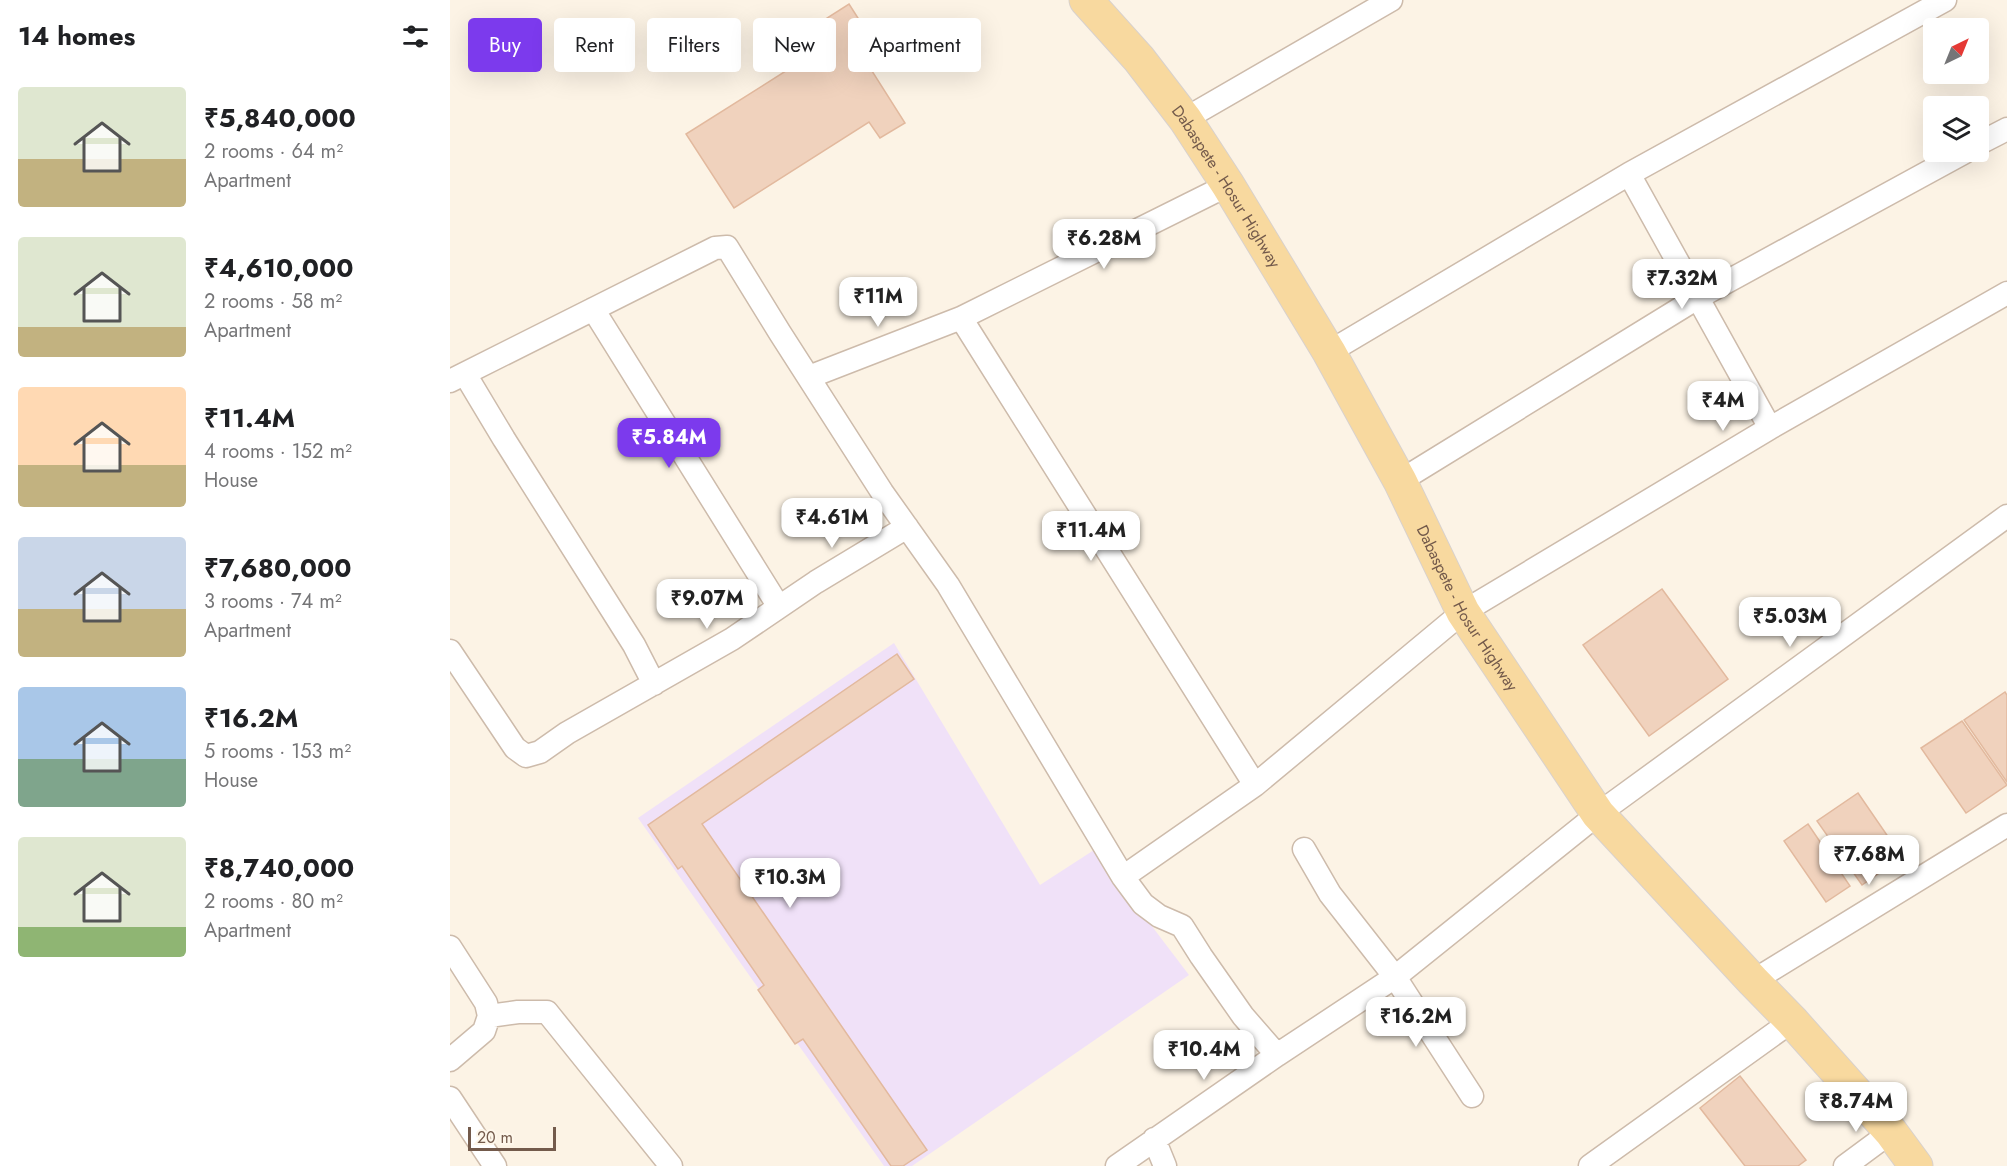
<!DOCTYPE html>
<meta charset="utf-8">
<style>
body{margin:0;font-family:Jost,sans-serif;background:#f2f2f2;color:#202124;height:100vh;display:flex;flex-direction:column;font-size:22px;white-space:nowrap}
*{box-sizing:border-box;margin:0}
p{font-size:20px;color:#757577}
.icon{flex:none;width:33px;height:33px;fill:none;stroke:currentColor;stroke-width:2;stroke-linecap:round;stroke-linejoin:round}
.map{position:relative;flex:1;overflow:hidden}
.side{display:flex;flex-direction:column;background:#fff;width:450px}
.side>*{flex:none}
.guide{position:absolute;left:18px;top:18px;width:570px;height:54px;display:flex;gap:12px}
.needle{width:39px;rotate:43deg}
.fabs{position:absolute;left:1473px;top:18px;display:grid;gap:12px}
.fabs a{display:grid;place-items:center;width:66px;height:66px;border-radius:6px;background:#fff;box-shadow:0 6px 24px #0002;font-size:30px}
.scale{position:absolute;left:18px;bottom:15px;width:88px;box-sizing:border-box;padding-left:6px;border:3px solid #735a4b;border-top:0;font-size:16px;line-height:21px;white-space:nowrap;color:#735a4b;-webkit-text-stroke:4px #fef7eb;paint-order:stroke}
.price{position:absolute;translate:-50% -51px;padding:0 14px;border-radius:12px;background:#fff;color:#222;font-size:20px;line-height:39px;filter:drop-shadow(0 2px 3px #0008)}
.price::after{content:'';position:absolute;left:50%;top:36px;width:18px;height:14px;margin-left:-9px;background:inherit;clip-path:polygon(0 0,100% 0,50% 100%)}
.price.current{background:#7c3aed;color:#fff}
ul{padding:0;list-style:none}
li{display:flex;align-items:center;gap:18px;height:150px;padding:0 18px}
li span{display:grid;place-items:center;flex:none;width:168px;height:120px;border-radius:6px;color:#555}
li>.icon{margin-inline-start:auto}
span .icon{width:72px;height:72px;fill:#fffc;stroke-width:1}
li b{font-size:26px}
h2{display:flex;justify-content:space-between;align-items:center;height:72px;padding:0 18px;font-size:26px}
.pill{padding:0 21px;border-radius:6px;background:#fff;box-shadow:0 6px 24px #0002;font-size:21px;line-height:54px}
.pill.current{background:#7c3aed;color:#fff}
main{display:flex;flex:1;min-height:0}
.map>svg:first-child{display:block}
.education{fill:#f0e1f8}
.building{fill:#f0d2bd;stroke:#e2b99e;stroke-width:1.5}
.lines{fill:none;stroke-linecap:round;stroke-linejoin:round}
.minor-casing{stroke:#cdbbab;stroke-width:25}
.primary-casing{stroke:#d8d1cd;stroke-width:35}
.minor{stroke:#fff;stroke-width:22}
.primary{stroke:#f8d99f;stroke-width:33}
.labels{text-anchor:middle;stroke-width:4.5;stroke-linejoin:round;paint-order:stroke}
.street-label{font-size:16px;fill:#735a4b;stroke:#fef7eb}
</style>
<main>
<section class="side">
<h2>14 homes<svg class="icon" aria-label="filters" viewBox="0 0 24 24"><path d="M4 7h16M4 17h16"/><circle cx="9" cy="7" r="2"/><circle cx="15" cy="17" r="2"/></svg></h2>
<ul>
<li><span style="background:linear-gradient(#dfe7d0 60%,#c2b280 0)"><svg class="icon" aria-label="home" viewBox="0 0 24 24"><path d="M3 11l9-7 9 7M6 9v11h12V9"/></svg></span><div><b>₹5,840,000</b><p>2 rooms · 64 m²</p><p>Apartment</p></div></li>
<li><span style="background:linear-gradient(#dfe7d0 75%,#c2b280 0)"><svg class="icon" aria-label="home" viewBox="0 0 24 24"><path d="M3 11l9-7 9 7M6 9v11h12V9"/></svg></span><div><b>₹4,610,000</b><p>2 rooms · 58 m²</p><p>Apartment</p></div></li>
<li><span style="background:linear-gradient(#ffd9b3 65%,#c2b280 0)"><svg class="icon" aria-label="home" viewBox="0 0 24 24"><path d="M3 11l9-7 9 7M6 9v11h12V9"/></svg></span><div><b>₹11.4M</b><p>4 rooms · 152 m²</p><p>House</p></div></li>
<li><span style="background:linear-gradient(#c9d6e8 60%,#c2b280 0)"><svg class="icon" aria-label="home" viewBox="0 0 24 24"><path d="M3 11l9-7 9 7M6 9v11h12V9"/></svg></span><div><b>₹7,680,000</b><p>3 rooms · 74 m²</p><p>Apartment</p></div></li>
<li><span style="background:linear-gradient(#a9c7e8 60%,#7fa58c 0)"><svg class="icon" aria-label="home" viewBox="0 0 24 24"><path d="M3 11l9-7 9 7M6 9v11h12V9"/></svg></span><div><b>₹16.2M</b><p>5 rooms · 153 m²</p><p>House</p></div></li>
<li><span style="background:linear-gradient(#dfe7d0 75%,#8fb573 0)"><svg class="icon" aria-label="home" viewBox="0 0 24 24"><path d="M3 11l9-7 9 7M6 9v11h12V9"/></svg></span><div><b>₹8,740,000</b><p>2 rooms · 80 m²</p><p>Apartment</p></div></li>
</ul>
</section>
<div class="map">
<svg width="1557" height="1166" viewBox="0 0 1557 1166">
<rect width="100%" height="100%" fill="#fcf3e5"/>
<path class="education" d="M 444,643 L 590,885 L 644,850 L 739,975 L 462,1166 L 434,1166 L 188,818 Z"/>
<path class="building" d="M 399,4 L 422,40 L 408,49 L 455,123 L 430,138 L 419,122 L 284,208 L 236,134 L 339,69 L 327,50 Z
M 1212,589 L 1278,679 L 1199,736 L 1133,645 Z
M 447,654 L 464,679 L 252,824 L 477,1150 L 453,1166 L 441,1166 L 353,1039 L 345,1044 L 308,990 L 314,985 L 232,866 L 228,869 L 198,825 Z
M 1555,692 L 1557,695 L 1557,782 L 1514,720 Z
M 1512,721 L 1557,785 L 1516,813 L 1471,748 Z
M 1408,793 L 1452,857 L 1412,885 L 1367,821 Z
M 1358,824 L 1400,886 L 1376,902 L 1334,841 Z
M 1290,1076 L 1356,1160 L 1348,1166 L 1295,1166 L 1250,1108 Z"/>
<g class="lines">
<g class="minor-casing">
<path id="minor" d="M 735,119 L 941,0
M 1528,144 L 1557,129
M 1179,174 L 1320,428
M 143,309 L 329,607
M 511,318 L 805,785
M 879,352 L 1179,174 L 1495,0
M 15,374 L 54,439 L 184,645 L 204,684
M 359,377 L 511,318 L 778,185
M 0,381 L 265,248 L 277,247 L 330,333 L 432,492 L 498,585 L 673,877 L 693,904 L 709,916 L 732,926 L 751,956 L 793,1016 L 827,1055
M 950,481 L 1249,297 L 1515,152
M 0,651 L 65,748 L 76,756 L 90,752 L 117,733 L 282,639 L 366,582 L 457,527
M 854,849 L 880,894 L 945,977 L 1022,1096
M 673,877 L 805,785 L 1013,612 L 1320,428 L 1557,293
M 0,947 L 36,1003 L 39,1016 L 34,1031 L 0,1060
M 1303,981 L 1557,825
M 39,1016 L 68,1012 L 97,1012 L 221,1166
M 0,1098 L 45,1166
M 704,1139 L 715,1166
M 667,1166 L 827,1055 L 945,977 L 1148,814 L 1557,516
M 1140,1166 L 1342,1021
M 1395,1166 L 1441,1132"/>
</g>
<g class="primary-casing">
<g id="primary">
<path id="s1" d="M 636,0 L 689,59 L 735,119 L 778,185 L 879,352 L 950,481 L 1013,612 L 1148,814 L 1303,981 L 1342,1021 L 1441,1132 L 1466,1166"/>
</g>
</g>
<use href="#minor" class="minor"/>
<use href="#primary" class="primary"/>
</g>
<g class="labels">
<g class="street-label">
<text dy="6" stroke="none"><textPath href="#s1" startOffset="234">Dabaspete - Hosur Highway</textPath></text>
<text dy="6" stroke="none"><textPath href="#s1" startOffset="720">Dabaspete - Hosur Highway</textPath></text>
</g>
</g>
</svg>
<div class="fabs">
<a><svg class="needle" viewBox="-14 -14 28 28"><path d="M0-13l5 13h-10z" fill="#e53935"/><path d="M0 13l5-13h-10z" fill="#757577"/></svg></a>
<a><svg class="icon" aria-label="layers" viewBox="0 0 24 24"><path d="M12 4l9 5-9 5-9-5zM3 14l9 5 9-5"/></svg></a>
</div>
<div class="scale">20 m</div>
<b class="price" style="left:654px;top:270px">₹6.28M</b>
<b class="price" style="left:1232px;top:310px">₹7.32M</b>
<b class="price" style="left:428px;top:328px">₹11M</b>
<b class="price" style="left:1273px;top:432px">₹4M</b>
<b class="price current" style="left:219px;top:469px">₹5.84M</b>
<b class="price" style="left:382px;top:549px">₹4.61M</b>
<b class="price" style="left:641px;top:562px">₹11.4M</b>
<b class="price" style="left:257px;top:630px">₹9.07M</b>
<b class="price" style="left:1340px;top:648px">₹5.03M</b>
<b class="price" style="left:1419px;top:886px">₹7.68M</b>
<b class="price" style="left:340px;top:909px">₹10.3M</b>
<b class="price" style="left:966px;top:1048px">₹16.2M</b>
<b class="price" style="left:754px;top:1081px">₹10.4M</b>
<b class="price" style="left:1406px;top:1133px">₹8.74M</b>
<div class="guide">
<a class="pill current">Buy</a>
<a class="pill">Rent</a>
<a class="pill">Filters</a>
<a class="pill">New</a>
<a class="pill">Apartment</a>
</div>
</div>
</main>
